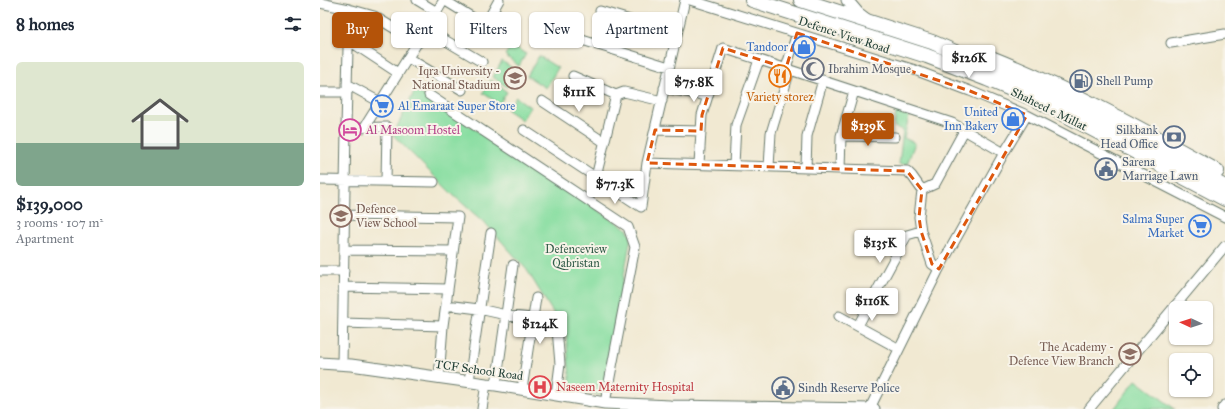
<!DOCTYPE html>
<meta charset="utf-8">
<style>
body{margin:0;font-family:"IM FELL Great Primer",serif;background:#f6f6f7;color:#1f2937;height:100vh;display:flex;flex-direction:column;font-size:15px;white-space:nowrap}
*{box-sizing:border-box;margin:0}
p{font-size:13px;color:#747a83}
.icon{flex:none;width:22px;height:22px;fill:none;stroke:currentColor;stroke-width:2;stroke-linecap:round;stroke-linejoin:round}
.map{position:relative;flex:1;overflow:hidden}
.drawer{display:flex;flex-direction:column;background:#fff;width:320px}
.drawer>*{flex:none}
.top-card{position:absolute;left:12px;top:12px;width:380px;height:36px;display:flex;gap:8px}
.needle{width:26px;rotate:273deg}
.tools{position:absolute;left:849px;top:301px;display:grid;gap:8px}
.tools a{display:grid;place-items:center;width:44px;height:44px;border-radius:6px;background:#fff;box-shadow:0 1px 3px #0004;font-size:20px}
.price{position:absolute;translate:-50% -34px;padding:0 9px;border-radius:4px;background:#fff;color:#222;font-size:13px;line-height:26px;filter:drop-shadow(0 1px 2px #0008)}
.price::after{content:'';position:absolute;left:50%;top:24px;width:12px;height:9px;margin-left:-6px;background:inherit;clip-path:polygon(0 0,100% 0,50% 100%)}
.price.active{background:#b45309;color:#fff}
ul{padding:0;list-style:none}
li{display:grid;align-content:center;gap:8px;height:212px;padding:0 16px}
li span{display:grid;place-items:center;height:124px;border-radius:6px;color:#555}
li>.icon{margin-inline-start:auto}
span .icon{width:72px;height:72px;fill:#fffc;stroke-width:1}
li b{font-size:17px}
h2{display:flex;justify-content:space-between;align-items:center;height:48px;padding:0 16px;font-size:17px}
.chip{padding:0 14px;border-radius:6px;background:#fff;box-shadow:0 1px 3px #0004;font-size:14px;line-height:36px}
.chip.active{background:#b45309;color:#fff}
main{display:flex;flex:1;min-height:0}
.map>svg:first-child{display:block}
.green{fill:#88dea1;stroke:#548e6a}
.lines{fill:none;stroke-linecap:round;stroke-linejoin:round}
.minor-casing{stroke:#68796b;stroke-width:11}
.tertiary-casing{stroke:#68796b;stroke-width:13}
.primary-casing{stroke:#68796b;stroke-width:16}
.minor{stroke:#fff;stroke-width:9}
.tertiary{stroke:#fff;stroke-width:11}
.primary{stroke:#fff;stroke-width:14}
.marked{fill:none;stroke:#de580e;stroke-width:3;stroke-dasharray:8 5;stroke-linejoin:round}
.labels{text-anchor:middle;stroke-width:4;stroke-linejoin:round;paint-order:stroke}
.street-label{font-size:12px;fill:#1f3d34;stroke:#f7f3e8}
.shop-label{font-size:12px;fill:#366cbe;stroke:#f7f3e8;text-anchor:end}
.worship-label{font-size:12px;fill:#5b616d;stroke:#f7f3e8;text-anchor:start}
.education-label{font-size:12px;fill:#785e54;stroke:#f7f3e8;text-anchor:end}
.service-label{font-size:12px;fill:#4e5e75;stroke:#f7f3e8;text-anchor:start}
.food-label{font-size:12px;fill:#c56008;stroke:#f7f3e8}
.hotel-label{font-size:12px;fill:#b23c85;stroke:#f7f3e8;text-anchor:start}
.park-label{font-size:12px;fill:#345d4a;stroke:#f7f3e8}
.health-label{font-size:12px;fill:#be3a42;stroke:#f7f3e8;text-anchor:start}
</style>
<main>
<section class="drawer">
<h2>8 homes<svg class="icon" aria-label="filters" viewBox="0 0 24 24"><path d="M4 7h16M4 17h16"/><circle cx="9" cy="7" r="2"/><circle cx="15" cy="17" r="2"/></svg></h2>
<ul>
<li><span style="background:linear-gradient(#dfe7d0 65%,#7fa58c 0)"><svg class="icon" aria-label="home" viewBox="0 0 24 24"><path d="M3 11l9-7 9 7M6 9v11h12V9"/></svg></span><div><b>$139,000</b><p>3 rooms · 107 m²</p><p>Apartment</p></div></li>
</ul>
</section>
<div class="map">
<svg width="905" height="409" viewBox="0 0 905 409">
<rect width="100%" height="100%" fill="#f7f3e8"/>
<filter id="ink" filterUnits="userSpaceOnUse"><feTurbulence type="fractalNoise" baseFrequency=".025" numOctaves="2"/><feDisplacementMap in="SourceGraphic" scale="8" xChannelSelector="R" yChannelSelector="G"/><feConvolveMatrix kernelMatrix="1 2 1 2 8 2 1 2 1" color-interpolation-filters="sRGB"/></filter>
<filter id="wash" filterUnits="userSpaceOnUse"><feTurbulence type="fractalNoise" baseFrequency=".012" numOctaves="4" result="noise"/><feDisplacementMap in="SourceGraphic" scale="16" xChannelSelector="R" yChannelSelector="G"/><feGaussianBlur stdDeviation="0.9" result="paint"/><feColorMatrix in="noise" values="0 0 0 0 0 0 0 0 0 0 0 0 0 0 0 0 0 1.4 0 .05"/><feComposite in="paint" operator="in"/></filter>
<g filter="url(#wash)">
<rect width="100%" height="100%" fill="#f1e9d2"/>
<path class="green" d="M 192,45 L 206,54 L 199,66 L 185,55 Z
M 219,56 L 238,68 L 226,88 L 207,76 Z
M 182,61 L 192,68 L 195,74 L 187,87 L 173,77 Z
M 171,80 L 187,92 L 179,104 L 163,93 Z
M 95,90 L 307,229 L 311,237 L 282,395 L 251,390 L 246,334 L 207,270 L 167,225 L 132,194 L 73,135 Z
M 196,97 L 210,107 L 202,120 L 187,110 Z
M 576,112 L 589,116 L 584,138 L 595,143 L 587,164 L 579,164 L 583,130 L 574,127 Z
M 816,380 L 855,409 L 794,409 Z"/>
</g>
<g filter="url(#ink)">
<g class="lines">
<g class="minor-casing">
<path id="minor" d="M 97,0 L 117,12
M 124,0 L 181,35
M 370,0 L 592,69 L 650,91 L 707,115 L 905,217
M 0,3 L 29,9 L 54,16 L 98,43
M 280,11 L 357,34
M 165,25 L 179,0
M 106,29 L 162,62
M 28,40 L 78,73
M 262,40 L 349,67
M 851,43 L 905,34
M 88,58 L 142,90
M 466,68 L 477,33
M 253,76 L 296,95 L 304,92 L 342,101
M 27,84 L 60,102
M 344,88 L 388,96
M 0,92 L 27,92
M 109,95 L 308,227 L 315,247 L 285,403
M 222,101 L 284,142
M 26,128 L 67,127 L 66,181
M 44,128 L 124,0
M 204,130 L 321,207 L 327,163 L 587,171 L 592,176 L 602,190 L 599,217 L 601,231 L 612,264 L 619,269
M 335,130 L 381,131
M 521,136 L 575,137
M 327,163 L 365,0
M 379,164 L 382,115 L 403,48 L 632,123 L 684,153
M 414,165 L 416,125 L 439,60
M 449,167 L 451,133 L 470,70
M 486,168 L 487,136 L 503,80
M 520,169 L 521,136 L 534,91
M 276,177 L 296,95
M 0,180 L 114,182
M 602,190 L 615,184 L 645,129
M 25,215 L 138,217 L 123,326 L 119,378
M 24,250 L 133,251
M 0,271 L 24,271
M 24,287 L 128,289
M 126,305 L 159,309 L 186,315 L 228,320 L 237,329 L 240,364 L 236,395
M 519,316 L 574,346
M 540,322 L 587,235 L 601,231
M 23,323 L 123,326
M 22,364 L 26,128 L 29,9
M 149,381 L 171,233
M 176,385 L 193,265
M 202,389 L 216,298
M 550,408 L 619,269 L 684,153 L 707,115
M 162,409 L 166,384
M 769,409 L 905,246"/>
</g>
<g class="tertiary-casing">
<path id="tertiary" d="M 527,0 L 538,13 L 546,19
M 0,363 L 31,365 L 166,384 L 176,385 L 285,403 L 350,406 L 554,409
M 903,409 L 905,406"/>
</g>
<g class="primary-casing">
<path id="primary" d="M 432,0 L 607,56 L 667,79 L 719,101 L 905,199
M 481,0 L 612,42 L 670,67 L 722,91 L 905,187
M 671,58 C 749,89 823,130 897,171"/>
</g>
<use href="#minor" class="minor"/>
<use href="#tertiary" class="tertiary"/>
<use href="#primary" class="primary"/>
</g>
</g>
<path class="marked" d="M 477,33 L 650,91 L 707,115 L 619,269 L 612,264 L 601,231 L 599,217 L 602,190 L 587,171 L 327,163 L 335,130 L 381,131 L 382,115 L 403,48 L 466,68 Z"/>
<defs>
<g id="shop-ring" transform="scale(1.15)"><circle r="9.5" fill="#f7f3e8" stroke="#3f7fe0" stroke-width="1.5"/><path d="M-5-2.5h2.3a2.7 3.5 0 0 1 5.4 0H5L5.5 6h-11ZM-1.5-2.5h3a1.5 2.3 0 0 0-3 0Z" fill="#3f7fe0"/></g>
<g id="mosque-ring" transform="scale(1.15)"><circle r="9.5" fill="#f7f3e8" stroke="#6b7280" stroke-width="1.5"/><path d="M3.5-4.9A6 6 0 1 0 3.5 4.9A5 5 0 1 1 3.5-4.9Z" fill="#6b7280"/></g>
<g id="restaurant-ring" transform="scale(1.15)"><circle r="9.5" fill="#f7f3e8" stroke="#e8710a" stroke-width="1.5"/><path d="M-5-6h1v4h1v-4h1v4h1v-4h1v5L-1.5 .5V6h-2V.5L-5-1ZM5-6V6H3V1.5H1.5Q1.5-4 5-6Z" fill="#e8710a"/></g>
<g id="university-ring" transform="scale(1.15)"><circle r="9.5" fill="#f7f3e8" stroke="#8d6e63" stroke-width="1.5"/><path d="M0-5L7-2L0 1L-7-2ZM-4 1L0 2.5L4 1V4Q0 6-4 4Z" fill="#8d6e63"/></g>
<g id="fuel-ring" transform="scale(1.15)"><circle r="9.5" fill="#f7f3e8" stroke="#5c6f8a" stroke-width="1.5"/><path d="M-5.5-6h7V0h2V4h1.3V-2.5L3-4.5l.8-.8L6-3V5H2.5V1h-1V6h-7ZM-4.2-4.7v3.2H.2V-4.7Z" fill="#5c6f8a"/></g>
<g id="supermarket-ring" transform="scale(1.15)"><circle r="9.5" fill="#f7f3e8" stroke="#3f7fe0" stroke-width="1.5"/><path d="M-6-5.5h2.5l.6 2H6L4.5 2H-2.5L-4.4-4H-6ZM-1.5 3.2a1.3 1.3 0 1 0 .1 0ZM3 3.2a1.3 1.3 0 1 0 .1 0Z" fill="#3f7fe0"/></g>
<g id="hotel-ring" transform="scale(1.15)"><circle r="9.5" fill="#f7f3e8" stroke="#d1479c" stroke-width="1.5"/><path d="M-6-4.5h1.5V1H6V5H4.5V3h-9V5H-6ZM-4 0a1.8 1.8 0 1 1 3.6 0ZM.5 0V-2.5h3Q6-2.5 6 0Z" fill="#d1479c"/></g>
<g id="bank-ring" transform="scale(1.15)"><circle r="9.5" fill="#f7f3e8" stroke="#5c6f8a" stroke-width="1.5"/><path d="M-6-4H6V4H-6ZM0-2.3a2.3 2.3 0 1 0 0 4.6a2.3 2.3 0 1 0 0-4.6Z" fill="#5c6f8a"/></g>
<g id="civic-ring" transform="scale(1.15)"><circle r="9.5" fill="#f7f3e8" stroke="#5c6f8a" stroke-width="1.5"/><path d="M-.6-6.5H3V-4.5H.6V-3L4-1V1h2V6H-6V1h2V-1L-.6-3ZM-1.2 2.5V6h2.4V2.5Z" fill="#5c6f8a"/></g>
<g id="school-ring" transform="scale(1.15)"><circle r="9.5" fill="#f7f3e8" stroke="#8d6e63" stroke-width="1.5"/><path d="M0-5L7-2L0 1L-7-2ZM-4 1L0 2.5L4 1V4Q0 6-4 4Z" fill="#8d6e63"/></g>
<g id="hospital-ring" transform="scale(1.15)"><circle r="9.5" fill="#f7f3e8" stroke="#e0444e" stroke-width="1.5"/><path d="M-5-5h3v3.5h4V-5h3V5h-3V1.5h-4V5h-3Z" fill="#e0444e"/></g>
</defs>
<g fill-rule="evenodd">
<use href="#shop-ring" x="484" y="47"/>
<use href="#mosque-ring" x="493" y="69"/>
<use href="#restaurant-ring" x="460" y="76"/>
<use href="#university-ring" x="195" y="78"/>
<use href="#fuel-ring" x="761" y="81"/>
<use href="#supermarket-ring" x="62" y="106"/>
<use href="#shop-ring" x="693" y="119"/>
<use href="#hotel-ring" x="30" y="130"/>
<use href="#bank-ring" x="854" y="137"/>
<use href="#civic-ring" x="786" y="169"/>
<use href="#school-ring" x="21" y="216"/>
<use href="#supermarket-ring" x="880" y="226"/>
<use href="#school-ring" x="810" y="354"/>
<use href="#hospital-ring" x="220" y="387"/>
<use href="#civic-ring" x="463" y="388"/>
</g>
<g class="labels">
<g class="street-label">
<text transform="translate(524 35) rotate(18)" y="4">Defence View Road</text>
<text transform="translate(729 109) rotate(26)" y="4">Shaheed e Millat</text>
<text transform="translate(159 370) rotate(8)" y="4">TCF School Road</text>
</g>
<g class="shop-label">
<text x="468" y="51">Tandoor</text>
<text x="78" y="110" text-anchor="start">Al Emaraat Super Store</text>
<text x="678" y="116">United<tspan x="678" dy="14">Inn Bakery</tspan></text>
<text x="864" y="223">Salma Super<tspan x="864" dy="14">Market</tspan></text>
</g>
<g class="worship-label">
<text x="508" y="73">Ibrahim Mosque</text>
</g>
<g class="education-label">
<text x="180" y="75">Iqra University -<tspan x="180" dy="14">National Stadium</tspan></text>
<text x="36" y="213" text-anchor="start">Defence<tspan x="36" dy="14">View School</tspan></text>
<text x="794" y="351">The Academy -<tspan x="794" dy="14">Defence View Branch</tspan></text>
</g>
<g class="service-label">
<text x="776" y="85">Shell Pump</text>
<text x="838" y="134" text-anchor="end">Silkbank<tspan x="838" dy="14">Head Office</tspan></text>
<text x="802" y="166">Sarena<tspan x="802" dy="14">Marriage Lawn</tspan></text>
<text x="478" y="392">Sindh Reserve Police</text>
</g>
<g class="food-label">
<text x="460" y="101">Variety storez</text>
</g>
<g class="hotel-label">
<text x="46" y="134">Al Masoom Hostel</text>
</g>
<g class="park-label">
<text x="256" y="253">Defenceview<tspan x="256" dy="14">Qabristan</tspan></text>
</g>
<g class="health-label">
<text x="236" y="391">Naseem Maternity Hospital</text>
</g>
</g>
</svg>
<div class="tools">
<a><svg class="needle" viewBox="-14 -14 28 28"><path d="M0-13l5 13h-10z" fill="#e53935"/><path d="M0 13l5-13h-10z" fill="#747a83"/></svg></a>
<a><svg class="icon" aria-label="locate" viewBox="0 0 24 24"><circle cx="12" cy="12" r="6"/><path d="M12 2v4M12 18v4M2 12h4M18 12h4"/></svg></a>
</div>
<b class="price" style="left:649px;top:79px">$126K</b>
<b class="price" style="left:374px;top:103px">$75.8K</b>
<b class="price" style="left:259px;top:113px">$111K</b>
<b class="price active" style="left:548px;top:147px">$139K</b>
<b class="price" style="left:295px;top:205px">$77.3K</b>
<b class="price" style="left:560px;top:264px">$135K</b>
<b class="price" style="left:552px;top:322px">$116K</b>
<b class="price" style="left:220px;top:345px">$124K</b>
<div class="top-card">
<a class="chip active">Buy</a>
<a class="chip">Rent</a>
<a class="chip">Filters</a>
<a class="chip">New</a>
<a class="chip">Apartment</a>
</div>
</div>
</main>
